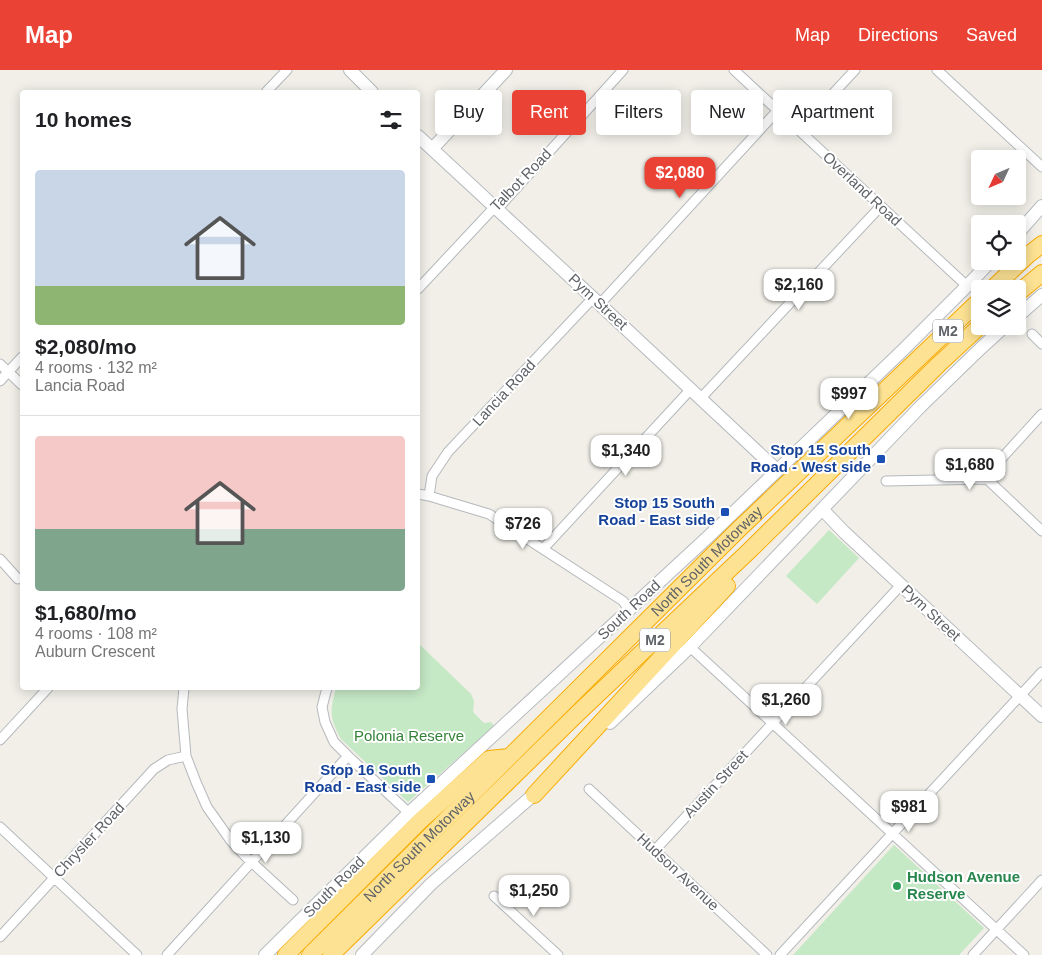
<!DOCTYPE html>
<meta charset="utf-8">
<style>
body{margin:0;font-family:Helvetica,sans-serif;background:#f2f2f2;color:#202124;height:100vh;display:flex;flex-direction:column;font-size:19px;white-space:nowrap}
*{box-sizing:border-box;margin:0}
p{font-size:16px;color:#757577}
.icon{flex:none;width:28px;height:28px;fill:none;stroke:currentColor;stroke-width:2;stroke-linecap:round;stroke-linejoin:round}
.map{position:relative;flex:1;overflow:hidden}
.panel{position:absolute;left:20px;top:20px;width:400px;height:600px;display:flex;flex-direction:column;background:#fff;border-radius:5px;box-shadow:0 2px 12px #0003}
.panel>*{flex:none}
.top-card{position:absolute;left:435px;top:20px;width:475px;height:45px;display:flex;gap:10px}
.needle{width:32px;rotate:226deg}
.controls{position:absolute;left:971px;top:80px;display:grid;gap:10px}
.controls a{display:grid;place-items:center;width:55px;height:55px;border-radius:5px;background:#fff;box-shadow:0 2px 12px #0003;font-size:25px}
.price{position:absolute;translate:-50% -42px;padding:0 11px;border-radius:10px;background:#fff;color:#222;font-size:16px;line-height:32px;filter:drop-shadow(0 1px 2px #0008)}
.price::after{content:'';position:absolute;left:50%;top:30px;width:15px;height:11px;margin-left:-8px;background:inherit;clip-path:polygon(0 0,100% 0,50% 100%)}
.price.active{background:#ea4335;color:#fff}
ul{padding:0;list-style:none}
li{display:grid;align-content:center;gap:10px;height:265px;padding:0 15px}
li+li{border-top:1px solid #e0e0e0}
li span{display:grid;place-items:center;height:155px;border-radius:5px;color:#555}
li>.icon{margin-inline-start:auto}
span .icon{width:90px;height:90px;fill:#fffc;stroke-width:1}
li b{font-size:21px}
h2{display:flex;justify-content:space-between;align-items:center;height:60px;padding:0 15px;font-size:21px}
.chip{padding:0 18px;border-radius:5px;background:#fff;box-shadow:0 2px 12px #0003;font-size:18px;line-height:45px}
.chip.active{background:#ea4335;color:#fff}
header{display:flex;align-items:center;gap:30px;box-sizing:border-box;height:70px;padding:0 25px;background:#ea4335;color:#fff}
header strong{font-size:24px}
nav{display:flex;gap:28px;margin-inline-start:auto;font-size:18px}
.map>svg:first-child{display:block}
.green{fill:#c5e8c5}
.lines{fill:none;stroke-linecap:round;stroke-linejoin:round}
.street-casing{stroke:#b5b8bc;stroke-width:11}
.secondary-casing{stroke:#b6babf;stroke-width:14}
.highway-casing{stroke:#f9ab00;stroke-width:18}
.street{stroke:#fff;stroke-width:9}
.secondary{stroke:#fff;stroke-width:12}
.highway{stroke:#fde293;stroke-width:16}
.transit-dot{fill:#1a4fb4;stroke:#fff;stroke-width:2}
.leisure-dot{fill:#2e9e5b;stroke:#fff;stroke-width:2}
.labels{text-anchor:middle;stroke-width:4;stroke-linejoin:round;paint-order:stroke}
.shield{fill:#fff;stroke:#8f9295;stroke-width:1}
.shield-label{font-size:14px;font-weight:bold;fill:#5f6368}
.street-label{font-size:15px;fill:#5f6368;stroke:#fff}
.transit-label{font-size:15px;font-weight:bold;fill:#164399;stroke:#fff;text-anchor:end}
.park-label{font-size:15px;fill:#348238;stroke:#fff}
.leisure-label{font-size:15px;font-weight:bold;fill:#27864d;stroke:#fff;text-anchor:start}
</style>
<header>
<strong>Map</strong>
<nav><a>Map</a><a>Directions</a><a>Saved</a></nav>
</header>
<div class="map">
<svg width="1042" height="885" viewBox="0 0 1042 885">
<rect width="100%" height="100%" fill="#f1efe8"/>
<path class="green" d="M 829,460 L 859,488 L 817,534 L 786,506 Z
M 418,573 L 471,624 L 474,631 L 473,642 L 484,653 L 491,652 L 494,656 L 408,732 L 341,669 C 329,647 330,641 336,618 L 418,618 Z
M 894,775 L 984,858 L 959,885 L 793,885 Z"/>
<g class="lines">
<g class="street-casing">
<path id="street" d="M 734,0 L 967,216
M 937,0 L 1042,97
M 266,22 L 287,0
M 799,60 L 855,0
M 418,219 L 490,142 L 502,134 L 623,0
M 600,234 L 778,40
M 1032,264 L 1042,274
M 0,294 L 22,315
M 0,311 L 22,287
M 701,328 L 880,137
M 987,409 L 991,400 L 1042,344
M 886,411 L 987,409 L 1042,461
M 418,424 L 429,426 L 489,444 L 623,531 L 629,540
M 429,426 L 432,406 L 448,382 L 593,228
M 543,479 L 691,319
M 0,489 L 18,509
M 690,577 L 1024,885
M 184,618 L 182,639 L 186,686 L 196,712 L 207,737 L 231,771 L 246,787 L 293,830
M 327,618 L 322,637 L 325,652 L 334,672 L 348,686 L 409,743
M 0,670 L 48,618
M 589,719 L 767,885
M 0,757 L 137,885
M 655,780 L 901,515
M 494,826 L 558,885
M 0,867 L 154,699 L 168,690 L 186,686
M 167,885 L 348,686
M 780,885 L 1042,602
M 973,885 L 1042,810"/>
</g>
<g class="secondary-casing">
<path id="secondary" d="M 350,0 L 372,22
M 418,66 L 593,228 L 777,400
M 432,79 L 506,0
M 1018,163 L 1042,136
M 1018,246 L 1042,225
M 822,439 L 844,462 L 1042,646
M 610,653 L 690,577 L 920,337 L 981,278 L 1005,256
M 265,885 L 409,743 L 709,466 L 903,280 L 967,216 L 991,191
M 362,885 L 431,814 L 539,720"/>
</g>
<g class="highway-casing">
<g id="highway">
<path d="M 992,219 L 1028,185 L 1042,174"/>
<path d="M 1018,223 L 1042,203"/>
<path d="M 534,725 L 727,516"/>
<path d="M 286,885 L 420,751 L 489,689 L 509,687"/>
<path id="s1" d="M 310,885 L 739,459 L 980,230"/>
<path d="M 331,885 L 578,643 L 750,480 L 939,294 L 980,256"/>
</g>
</g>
<use href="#street" class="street"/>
<use href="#secondary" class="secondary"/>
<use href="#highway" class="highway"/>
</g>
<g class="transit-dot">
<rect x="876" y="384" width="10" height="10" rx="2.5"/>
<rect x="720" y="437" width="10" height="10" rx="2.5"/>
<rect x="426" y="704" width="10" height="10" rx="2.5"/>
</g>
<circle class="leisure-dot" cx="897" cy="816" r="5"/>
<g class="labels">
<g class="shield">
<rect x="933" y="249.5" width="30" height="23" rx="4"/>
<rect x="640" y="558.5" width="30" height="23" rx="4"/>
</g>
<g class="shield-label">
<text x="948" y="266">M2</text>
<text x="655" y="575">M2</text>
</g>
<g class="street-label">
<text transform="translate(521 110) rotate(-46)" y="5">Talbot Road</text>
<text transform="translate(862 119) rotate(43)" y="5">Overland Road</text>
<text transform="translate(598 232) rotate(43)" y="5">Pym Street</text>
<text transform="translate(504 323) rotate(-47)" y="5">Lancia Road</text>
<text dy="5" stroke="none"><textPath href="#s1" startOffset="559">North South Motorway</textPath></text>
<text transform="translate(629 540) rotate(-43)" y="5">South Road</text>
<text transform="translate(931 543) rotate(43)" y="5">Pym Street</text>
<text transform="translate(716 714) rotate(-47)" y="5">Austin Street</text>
<text transform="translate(89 770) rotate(-47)" y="5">Chrysler Road</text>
<text dy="5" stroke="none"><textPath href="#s1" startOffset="154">North South Motorway</textPath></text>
<text transform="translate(678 802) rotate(43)" y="5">Hudson Avenue</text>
<text transform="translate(334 817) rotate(-45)" y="5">South Road</text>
</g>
<g class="transit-label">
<text x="871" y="385">Stop 15 South<tspan x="871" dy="17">Road - West side</tspan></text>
<text x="715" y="438">Stop 15 South<tspan x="715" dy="17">Road - East side</tspan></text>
<text x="421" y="705">Stop 16 South<tspan x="421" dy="17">Road - East side</tspan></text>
</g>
<g class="park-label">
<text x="409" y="671">Polonia Reserve</text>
</g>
<g class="leisure-label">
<text x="907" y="812">Hudson Avenue<tspan x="907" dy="17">Reserve</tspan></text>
</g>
</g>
</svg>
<div class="controls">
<a><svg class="needle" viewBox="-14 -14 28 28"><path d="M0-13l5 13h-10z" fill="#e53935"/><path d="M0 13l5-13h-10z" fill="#757577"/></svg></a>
<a><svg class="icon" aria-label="locate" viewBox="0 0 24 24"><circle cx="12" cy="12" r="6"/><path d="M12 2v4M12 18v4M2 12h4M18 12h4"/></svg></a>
<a><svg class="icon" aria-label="layers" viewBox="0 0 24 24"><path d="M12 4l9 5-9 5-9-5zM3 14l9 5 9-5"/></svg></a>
</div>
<b class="price active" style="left:680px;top:129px">$2,080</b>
<b class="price" style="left:799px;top:241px">$2,160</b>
<b class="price" style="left:849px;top:350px">$997</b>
<b class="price" style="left:626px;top:407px">$1,340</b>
<b class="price" style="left:970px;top:421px">$1,680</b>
<b class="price" style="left:523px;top:480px">$726</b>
<b class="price" style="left:786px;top:656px">$1,260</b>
<b class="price" style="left:909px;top:763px">$981</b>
<b class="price" style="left:266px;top:794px">$1,130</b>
<b class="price" style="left:534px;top:847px">$1,250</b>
<div class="top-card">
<a class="chip">Buy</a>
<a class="chip active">Rent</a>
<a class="chip">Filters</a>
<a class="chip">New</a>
<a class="chip">Apartment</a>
</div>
<section class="panel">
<h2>10 homes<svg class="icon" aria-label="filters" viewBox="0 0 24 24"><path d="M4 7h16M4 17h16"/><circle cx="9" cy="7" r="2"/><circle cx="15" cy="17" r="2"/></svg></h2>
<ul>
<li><span style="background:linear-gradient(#c9d6e8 75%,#8fb573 0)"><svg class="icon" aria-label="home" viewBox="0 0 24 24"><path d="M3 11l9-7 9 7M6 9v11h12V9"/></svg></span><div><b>$2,080/mo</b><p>4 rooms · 132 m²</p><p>Lancia Road</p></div></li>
<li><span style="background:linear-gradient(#f6c9c9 60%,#7fa58c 0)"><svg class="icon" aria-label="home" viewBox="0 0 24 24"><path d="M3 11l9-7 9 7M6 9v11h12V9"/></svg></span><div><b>$1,680/mo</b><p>4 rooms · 108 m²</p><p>Auburn Crescent</p></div></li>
</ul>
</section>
</div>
